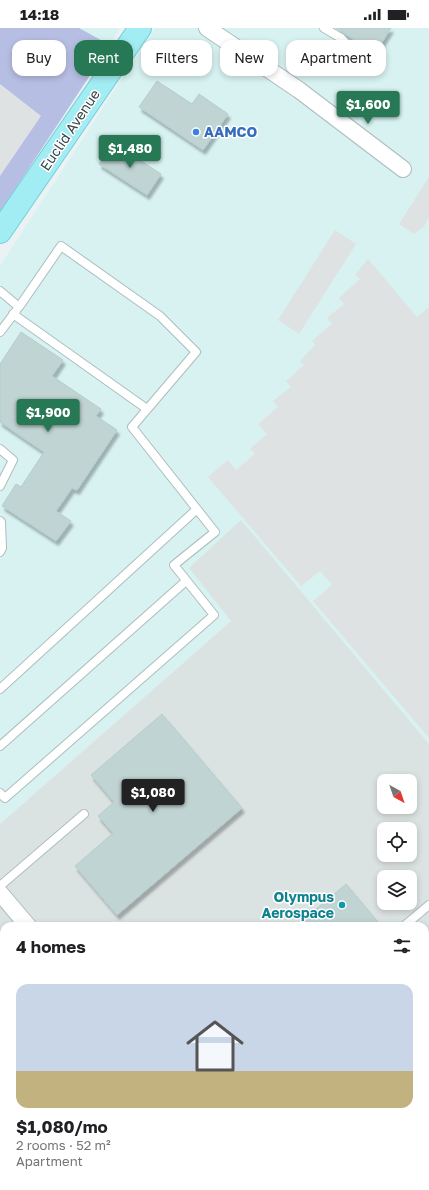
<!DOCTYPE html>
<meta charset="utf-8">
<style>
body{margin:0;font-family:"Golos Text",sans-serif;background:#f2f2f2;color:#202124;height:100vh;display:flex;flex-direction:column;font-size:15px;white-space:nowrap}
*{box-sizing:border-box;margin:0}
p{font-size:13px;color:#757577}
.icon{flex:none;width:22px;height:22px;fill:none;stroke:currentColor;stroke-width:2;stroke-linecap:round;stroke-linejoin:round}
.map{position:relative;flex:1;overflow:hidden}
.side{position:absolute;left:0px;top:894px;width:429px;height:268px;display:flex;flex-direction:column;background:#fff;border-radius:12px 12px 0 0;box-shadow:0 2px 6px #0003}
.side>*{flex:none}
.banner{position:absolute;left:12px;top:12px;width:405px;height:36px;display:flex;gap:8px}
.needle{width:26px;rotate:140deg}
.buttons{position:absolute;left:377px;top:746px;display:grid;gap:8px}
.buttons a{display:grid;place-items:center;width:40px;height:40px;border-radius:8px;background:#fff;box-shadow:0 2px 6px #0003;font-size:20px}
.price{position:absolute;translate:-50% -34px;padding:0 9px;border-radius:4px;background:#277855;color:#fff;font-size:13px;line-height:26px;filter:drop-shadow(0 1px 2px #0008)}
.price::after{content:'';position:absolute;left:50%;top:24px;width:12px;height:9px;margin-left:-6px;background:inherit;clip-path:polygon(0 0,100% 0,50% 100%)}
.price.selected{background:#222;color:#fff}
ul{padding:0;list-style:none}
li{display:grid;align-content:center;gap:8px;height:212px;padding:0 16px}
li+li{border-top:1px solid #e0e0e0}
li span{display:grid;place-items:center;height:124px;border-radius:12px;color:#555}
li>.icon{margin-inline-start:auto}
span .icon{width:72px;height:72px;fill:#fffc;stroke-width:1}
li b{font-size:17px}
h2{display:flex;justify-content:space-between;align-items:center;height:48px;padding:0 16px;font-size:17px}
.tag{padding:0 14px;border-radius:12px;background:#fff;box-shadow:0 2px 6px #0003;font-size:14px;line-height:36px}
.tag.selected{background:#277855;color:#fff}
.status{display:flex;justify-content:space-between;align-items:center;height:28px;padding:0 20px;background:#fff;direction:ltr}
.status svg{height:11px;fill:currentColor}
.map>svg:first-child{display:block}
.commercial{fill:#d7f2f1}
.industrial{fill:#dbe3e2;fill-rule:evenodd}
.green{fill:#b7bee3}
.parking{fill:#dee2e2}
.building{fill:#c0d4d3;stroke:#b4cecd;filter:url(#shadow)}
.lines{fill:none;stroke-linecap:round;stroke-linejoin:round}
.service-casing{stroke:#adbdbe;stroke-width:10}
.minor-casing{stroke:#adbdbe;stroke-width:18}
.primary-casing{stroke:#73cfd8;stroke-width:24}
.service{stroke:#fff;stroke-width:8}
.minor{stroke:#fff;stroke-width:16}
.primary{stroke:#a2ecf4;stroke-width:22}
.shop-dot{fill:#3f7fe0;stroke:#fff;stroke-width:1.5}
.culture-dot{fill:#0f9aa8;stroke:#fff;stroke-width:1.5}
.labels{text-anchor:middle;stroke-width:3;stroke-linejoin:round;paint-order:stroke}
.street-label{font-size:14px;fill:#394646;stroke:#fff}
.shop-label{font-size:14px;font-weight:bold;fill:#366cbe;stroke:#fff;text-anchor:start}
.culture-label{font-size:14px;font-weight:bold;fill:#0d838f;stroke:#fff;text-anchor:end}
</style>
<div class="status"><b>14:18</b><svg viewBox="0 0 49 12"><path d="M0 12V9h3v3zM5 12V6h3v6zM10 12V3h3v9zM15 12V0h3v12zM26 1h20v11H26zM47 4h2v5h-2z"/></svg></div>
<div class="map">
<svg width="429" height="1162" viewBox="0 0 429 1162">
<defs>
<filter id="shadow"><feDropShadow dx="2.5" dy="4.5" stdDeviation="1" flood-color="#0004"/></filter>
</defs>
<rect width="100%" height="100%" fill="#eaf2f3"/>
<path class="commercial" d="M 79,0 L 120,0 L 110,17 Z
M 155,0 L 429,0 L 429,716 L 241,493 L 232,592 L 0,796 L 0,238 Z"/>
<path class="industrial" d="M 241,492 L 429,716 L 429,1162 L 0,1162 L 0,796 L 231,593 L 189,540 ZM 384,753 L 410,753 L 410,779 L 384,779 ZM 384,801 L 410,801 L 410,827 L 384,827 ZM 384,849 L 410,849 L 410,875 L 384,875 ZM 4,898 L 425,898 L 425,1158 L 4,1158 Z"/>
<path class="green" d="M 0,0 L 79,0 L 110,17 L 0,184 Z"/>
<path class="parking" d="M 0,56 L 41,88 L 0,148 Z
M 429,149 L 429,190 L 424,198 L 414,206 L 399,196 Z
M 335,202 L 356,216 L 299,306 L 278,292 Z
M 368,231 L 417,289 L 429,279 L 429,710 L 313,573 L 332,557 L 320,543 L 301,558 L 208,449 L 228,432 L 236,442 L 255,426 L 250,421 L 267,406 L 258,396 L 278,379 L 273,373 L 291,359 L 286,353 L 304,337 L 300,333 L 315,317 L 312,313 L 332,296 L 327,290 L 344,276 L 339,270 L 360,251 L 355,247 Z"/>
<path class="building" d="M 336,0 L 391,0 L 375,25 Z
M 157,53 L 192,76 L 199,66 L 228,86 L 203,122 L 139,79 Z
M 114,115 L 161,146 L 147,167 L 99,136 Z
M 21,304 L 63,332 L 52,348 L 101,381 L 96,388 L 117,402 L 77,462 L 72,460 L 56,483 L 71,493 L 56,513 L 2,478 L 16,456 L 21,459 L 44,424 L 0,394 L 0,336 Z
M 162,686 L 242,780 L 117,887 L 75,838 L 113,805 L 98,788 L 114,774 L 91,747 Z
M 346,856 L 381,898 L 296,898 Z"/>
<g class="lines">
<g class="service-casing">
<path id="service" d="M 324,0 L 341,10 L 360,31
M 0,263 L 19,279 L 61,218 L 160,288 L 196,324 L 132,399 L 215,504 L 174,537 L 214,587 L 5,770 L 0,765
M 13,286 L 147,381
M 0,304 L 16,283
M 0,421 L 13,432 L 0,458
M 0,493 L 1,494 L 2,520 L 0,524
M 0,661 L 197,481
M 0,718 L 186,553
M 0,858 L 84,786
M 404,898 L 429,877
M 0,976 L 4,972
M 425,983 L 429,980
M 425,993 L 429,998
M 425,1123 L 429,1119
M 84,1162 L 89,1158
M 352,1162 L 357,1158"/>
</g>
<g class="minor-casing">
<path id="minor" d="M 207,0 L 299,62 L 403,141
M 0,865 L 28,898
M 249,1158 L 252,1162"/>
</g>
<g class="primary-casing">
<path id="primary" d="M 0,204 L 140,0"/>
</g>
<use href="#service" class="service"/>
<use href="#minor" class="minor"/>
<use href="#primary" class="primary"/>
</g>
<circle class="shop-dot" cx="196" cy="104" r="4"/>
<circle class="culture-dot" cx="342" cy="877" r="4"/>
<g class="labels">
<g class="street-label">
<text transform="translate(70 102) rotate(-56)" y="5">Euclid Avenue</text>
</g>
<g class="shop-label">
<text x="204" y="109">AAMCO</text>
</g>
<g class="culture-label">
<text x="334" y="874">Olympus<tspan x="334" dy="16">Aerospace</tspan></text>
</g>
</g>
</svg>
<div class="buttons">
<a><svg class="needle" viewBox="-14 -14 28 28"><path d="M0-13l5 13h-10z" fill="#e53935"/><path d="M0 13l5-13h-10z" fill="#757577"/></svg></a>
<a><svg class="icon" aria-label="locate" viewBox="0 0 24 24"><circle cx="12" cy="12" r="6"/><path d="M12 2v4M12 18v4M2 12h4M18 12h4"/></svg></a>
<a><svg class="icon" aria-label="layers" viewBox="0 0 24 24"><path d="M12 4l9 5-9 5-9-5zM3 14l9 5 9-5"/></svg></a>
</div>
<b class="price" style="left:368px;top:97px">$1,600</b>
<b class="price" style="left:130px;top:141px">$1,480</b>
<b class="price" style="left:48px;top:405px">$1,900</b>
<b class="price selected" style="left:153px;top:785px">$1,080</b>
<div class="banner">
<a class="tag">Buy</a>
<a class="tag selected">Rent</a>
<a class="tag">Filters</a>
<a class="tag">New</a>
<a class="tag">Apartment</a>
</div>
<section class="side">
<h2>4 homes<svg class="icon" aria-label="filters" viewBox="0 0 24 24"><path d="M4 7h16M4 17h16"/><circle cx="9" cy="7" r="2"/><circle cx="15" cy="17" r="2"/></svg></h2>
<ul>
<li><span style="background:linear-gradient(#c9d6e8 70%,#c2b280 0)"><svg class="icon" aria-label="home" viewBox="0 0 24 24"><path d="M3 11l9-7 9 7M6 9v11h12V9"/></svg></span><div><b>$1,080/mo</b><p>2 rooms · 52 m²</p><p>Apartment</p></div></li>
</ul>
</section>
</div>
